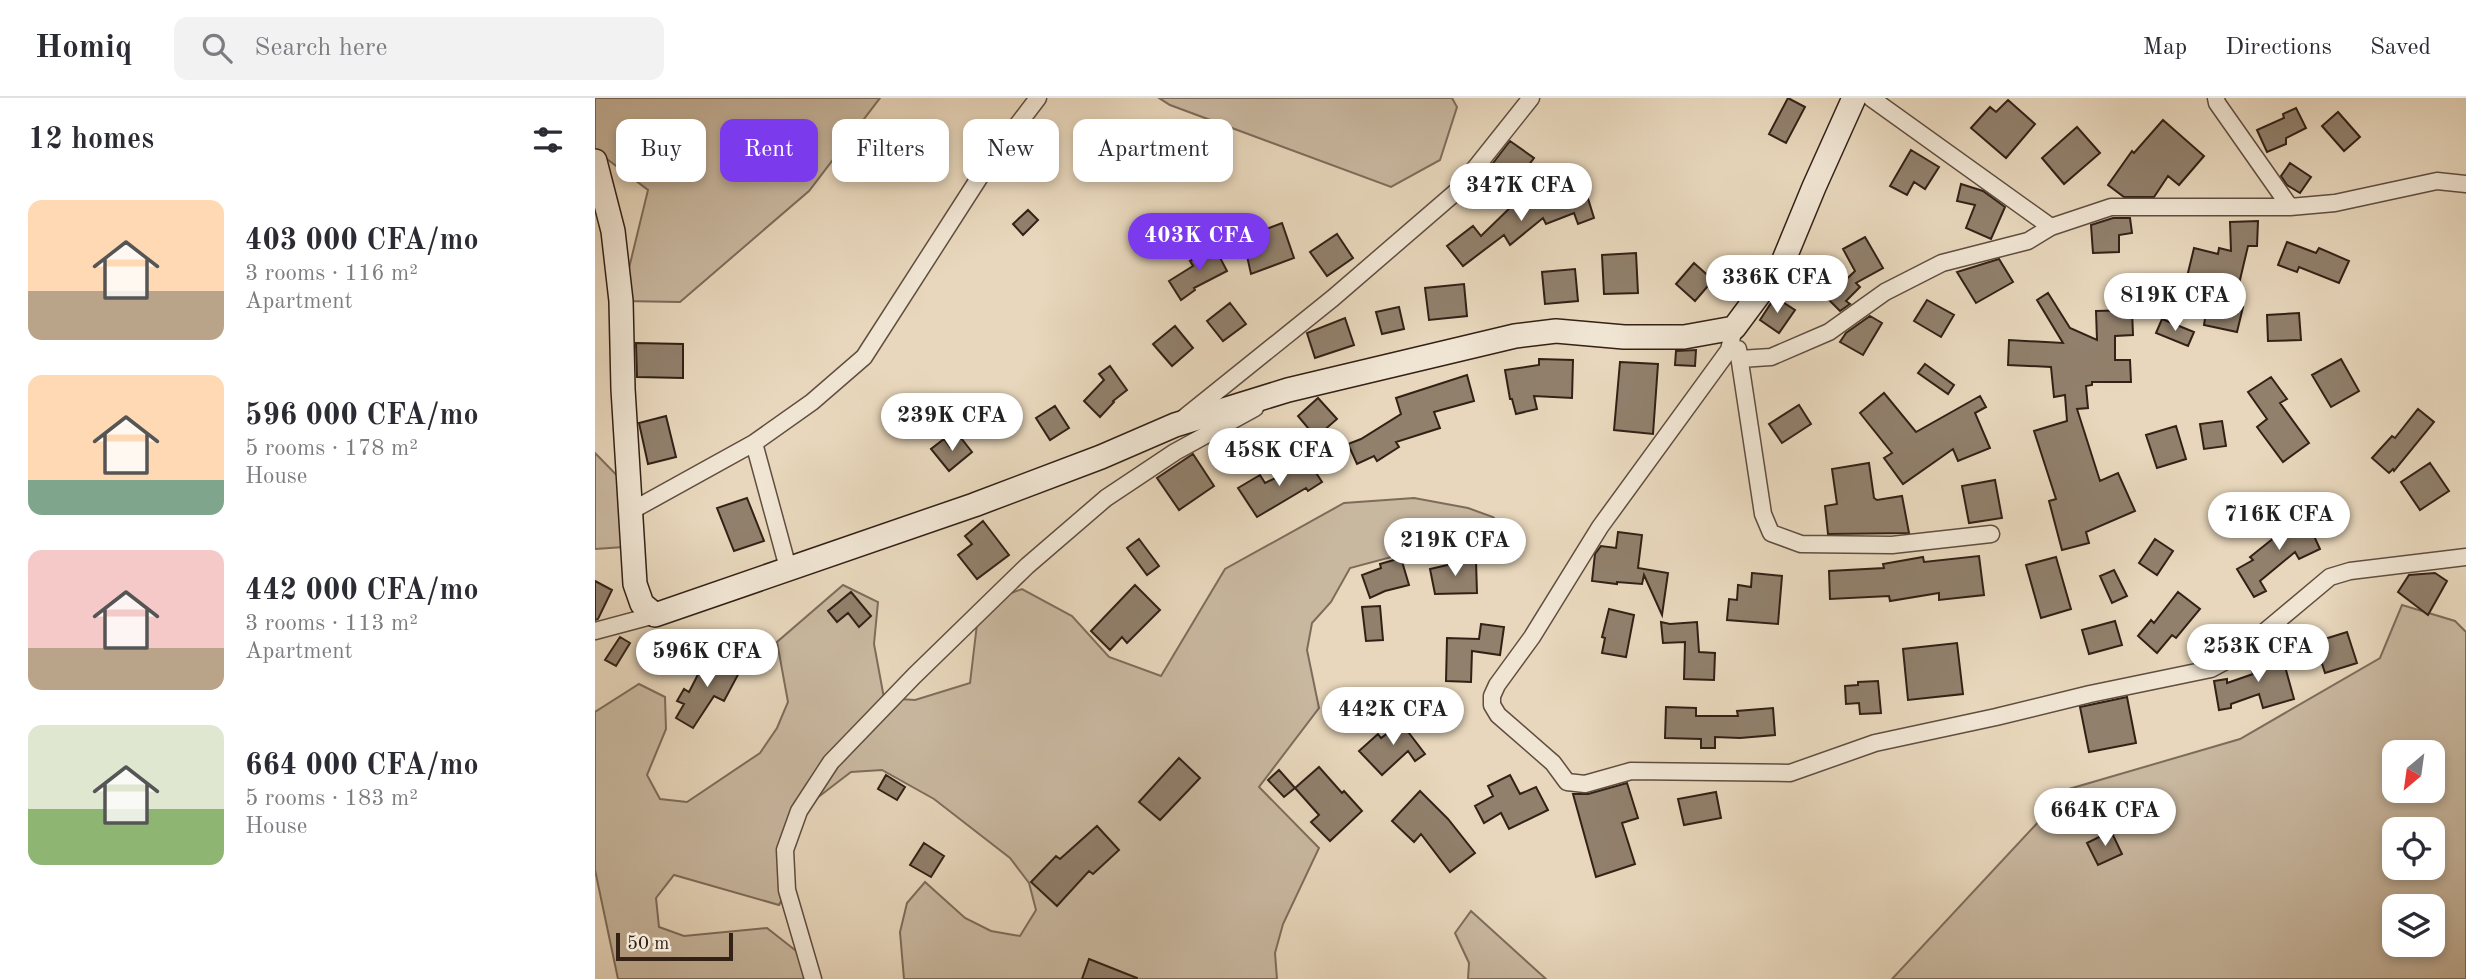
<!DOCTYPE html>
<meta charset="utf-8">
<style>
body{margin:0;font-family:"Old Standard TT",serif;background:#f2f2f3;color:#2b2b33;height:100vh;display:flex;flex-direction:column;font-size:26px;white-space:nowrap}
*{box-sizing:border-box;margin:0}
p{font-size:23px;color:#7c7c81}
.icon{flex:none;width:38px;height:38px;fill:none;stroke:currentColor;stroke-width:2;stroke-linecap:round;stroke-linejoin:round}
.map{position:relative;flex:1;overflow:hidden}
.drawer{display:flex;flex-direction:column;background:#fff;width:595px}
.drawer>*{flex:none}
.top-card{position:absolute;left:21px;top:21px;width:665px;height:63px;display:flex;gap:14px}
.needle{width:46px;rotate:209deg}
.tools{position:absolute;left:1787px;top:642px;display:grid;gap:14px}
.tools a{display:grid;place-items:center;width:63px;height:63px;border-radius:14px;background:#fff;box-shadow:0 4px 10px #0003;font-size:35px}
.scale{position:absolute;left:21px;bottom:18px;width:117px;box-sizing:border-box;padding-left:7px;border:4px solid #332116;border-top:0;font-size:19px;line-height:24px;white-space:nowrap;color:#332116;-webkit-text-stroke:5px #f0e5d3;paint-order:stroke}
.price{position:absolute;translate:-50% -60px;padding:0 16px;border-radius:24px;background:#fff;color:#222;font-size:23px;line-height:46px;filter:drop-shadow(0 2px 4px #0008)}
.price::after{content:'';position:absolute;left:50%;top:42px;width:21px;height:16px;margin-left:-10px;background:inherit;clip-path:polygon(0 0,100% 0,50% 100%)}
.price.selected{background:#7c3aed;color:#fff}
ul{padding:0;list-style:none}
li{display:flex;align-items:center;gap:21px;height:175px;padding:0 28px}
li span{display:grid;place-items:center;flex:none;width:196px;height:140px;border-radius:14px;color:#555}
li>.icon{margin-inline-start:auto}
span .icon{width:84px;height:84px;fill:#fffc;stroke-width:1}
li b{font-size:30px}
h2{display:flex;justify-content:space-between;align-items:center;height:84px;padding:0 28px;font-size:30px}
.chip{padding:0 24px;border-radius:14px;background:#fff;box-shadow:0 4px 10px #0003;font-size:24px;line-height:63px}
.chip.selected{background:#7c3aed;color:#fff}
header{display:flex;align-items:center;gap:42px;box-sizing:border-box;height:98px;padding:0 35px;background:#fff;border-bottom:2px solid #e1e1e2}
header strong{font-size:33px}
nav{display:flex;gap:38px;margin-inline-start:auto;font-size:24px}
.search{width:490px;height:63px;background:#f2f2f3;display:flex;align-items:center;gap:18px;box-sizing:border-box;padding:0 24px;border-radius:14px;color:#7c7c81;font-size:26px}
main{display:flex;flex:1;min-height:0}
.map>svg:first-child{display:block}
.green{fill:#c9b8a0;stroke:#7e6c5b;stroke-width:2;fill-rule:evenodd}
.building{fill:#91806c;stroke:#332116;stroke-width:2}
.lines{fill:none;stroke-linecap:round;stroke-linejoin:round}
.minor-casing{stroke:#604e40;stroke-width:19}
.secondary-casing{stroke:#332116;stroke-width:26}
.minor{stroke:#f0e5d3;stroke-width:16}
.secondary{stroke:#f0e5d3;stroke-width:23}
</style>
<header>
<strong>Homiq</strong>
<div class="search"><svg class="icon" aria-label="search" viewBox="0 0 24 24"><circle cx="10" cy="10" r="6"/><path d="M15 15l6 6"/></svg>Search here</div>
<nav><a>Map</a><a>Directions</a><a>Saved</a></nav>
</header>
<main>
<section class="drawer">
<h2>12 homes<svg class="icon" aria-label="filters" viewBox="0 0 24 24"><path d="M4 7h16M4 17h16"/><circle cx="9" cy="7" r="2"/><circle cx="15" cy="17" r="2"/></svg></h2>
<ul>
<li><span style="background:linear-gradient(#ffd9b3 65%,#b9a48a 0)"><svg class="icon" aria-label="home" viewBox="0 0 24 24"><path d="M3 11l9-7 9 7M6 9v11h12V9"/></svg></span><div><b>403 000 CFA/mo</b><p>3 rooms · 116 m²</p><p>Apartment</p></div></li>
<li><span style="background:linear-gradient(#ffd9b3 75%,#7fa58c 0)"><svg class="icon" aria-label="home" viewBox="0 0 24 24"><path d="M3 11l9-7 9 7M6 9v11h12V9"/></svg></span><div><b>596 000 CFA/mo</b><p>5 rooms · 178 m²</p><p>House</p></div></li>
<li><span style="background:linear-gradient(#f6c9c9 70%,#b9a48a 0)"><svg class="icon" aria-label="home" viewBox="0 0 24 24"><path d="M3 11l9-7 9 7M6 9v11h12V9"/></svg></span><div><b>442 000 CFA/mo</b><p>3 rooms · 113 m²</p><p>Apartment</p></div></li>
<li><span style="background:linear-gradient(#dfe7d0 60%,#8fb573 0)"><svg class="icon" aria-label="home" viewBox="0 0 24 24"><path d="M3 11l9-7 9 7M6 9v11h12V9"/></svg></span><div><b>664 000 CFA/mo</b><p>5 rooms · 183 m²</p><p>House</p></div></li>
</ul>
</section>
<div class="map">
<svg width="1871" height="881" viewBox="0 0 1871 881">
<rect width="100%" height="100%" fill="#e8d7bc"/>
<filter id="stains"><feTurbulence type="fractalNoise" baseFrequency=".00286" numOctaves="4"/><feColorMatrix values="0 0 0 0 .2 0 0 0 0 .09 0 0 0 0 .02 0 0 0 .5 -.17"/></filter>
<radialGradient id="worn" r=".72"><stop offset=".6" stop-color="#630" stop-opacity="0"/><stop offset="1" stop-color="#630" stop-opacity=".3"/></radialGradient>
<path class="green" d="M 0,0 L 285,0 L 214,93 L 85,204 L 26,203 L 53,92 L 0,52 Z
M 564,0 L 857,0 L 862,9 L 845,62 L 796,89 L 575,7 Z
M 0,355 L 44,400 L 29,449 L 0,451 Z
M 819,400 L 873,410 L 898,419 L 919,438 L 902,459 L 815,454 L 755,470 L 736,504 L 717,525 L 712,552 L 724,610 L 664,689 L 724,750 L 688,826 L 680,855 L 682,881 L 309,881 L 305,834 L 312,805 L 330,784 L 370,820 L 396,833 L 425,838 L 441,812 L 434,785 L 415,760 L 339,701 L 287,672 L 256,674 L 205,713 L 190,752 L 192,792 L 184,807 L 79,777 L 61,800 L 64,829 L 89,838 L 172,830 L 214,863 L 219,881 L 23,881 L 0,772 L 0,614 L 44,586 L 70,599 L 71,631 L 52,677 L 65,701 L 92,704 L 165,655 L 182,630 L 193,604 L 182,544 L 248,487 L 283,504 L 279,546 L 289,600 L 320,602 L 375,585 L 382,526 L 398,502 L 427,491 L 477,518 L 514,559 L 566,578 L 630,471 L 749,405 Z
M 1807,507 L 1860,523 L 1871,534 L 1871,881 L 1297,881 L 1474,691 L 1645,641 L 1785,560 ZM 1799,654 L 1838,654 L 1838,693 L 1799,693 ZM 1799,732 L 1838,732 L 1838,770 L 1799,770 ZM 1799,808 L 1838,808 L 1838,847 L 1799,847 Z
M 876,813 L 951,881 L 873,881 L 874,865 L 860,835 Z"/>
<path class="building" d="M 1193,0 L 1210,9 L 1191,45 L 1174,36 Z
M 1413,2 L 1440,26 L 1411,60 L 1376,30 L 1395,9 L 1401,14 Z
M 1701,10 L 1711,30 L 1691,40 L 1691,46 L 1672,54 L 1662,32 L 1689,20 L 1688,16 Z
M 1743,14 L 1765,39 L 1749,53 L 1727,28 Z
M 1568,22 L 1609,58 L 1584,87 L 1573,78 L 1559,99 L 1529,99 L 1513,87 L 1537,53 L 1539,55 Z
M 1482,29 L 1505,55 L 1469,86 L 1447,60 Z
M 915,43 L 939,60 L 916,91 L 892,73 Z
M 1316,52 L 1344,69 L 1330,91 L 1319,84 L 1312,97 L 1295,88 Z
M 1695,65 L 1716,79 L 1705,95 L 1692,87 L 1686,78 Z
M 1366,86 L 1388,93 L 1410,109 L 1396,141 L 1371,130 L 1380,107 L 1362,103 Z
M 967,93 L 970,101 L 991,94 L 999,120 L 983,126 L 979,115 L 951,126 L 948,120 L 915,147 L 909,137 L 868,168 L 852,148 L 878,128 L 886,138 L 924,101 L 929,108 Z
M 433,112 L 443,122 L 428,137 L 418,126 Z
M 1518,120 L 1535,120 L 1537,135 L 1524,137 L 1524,154 L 1498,155 L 1496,127 Z
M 1663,123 L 1662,148 L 1653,148 L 1639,207 L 1648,209 L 1642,234 L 1609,227 L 1615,189 L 1591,183 L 1599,150 L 1623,156 L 1624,150 L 1636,153 L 1635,124 Z
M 687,125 L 699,160 L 656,176 L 648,140 Z
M 742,136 L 758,160 L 732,178 L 715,154 Z
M 1270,139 L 1288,170 L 1261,185 L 1265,189 L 1251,203 L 1255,206 L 1245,213 L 1225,193 L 1228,190 L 1237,195 L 1260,173 L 1248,151 Z
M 1692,144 L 1721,155 L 1724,150 L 1754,163 L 1744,185 L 1704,169 L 1702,174 L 1683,167 Z
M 620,150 L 632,173 L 599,190 L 600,192 L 586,202 L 574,183 L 598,168 L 595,163 Z
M 1041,155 L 1043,195 L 1009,196 L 1007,157 Z
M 1404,161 L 1418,184 L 1381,205 L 1362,174 Z
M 1099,165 L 1118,182 L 1100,203 L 1081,186 Z
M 980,171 L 983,203 L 950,206 L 947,174 Z
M 869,186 L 872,218 L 834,222 L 830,190 Z
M 1453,195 L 1475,230 L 1502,242 L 1501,213 L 1537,212 L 1538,237 L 1520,238 L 1520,262 L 1535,262 L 1536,284 L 1497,284 L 1497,287 L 1491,288 L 1493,310 L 1482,311 L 1505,383 L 1523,375 L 1540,413 L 1491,434 L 1494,445 L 1467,452 L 1454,403 L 1461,401 L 1439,333 L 1472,323 L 1470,297 L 1459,299 L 1456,269 L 1413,267 L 1414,242 L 1468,245 L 1442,202 Z
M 1180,199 L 1200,212 L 1184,235 L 1165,222 Z
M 1332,202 L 1359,217 L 1346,239 L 1319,223 Z
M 635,205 L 651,226 L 628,243 L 612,223 Z
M 804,209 L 809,231 L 787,236 L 781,214 Z
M 1704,215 L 1706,242 L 1673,243 L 1672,217 Z
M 1275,218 L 1287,225 L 1268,257 L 1245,244 L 1251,235 Z
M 750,220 L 759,247 L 720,260 L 712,235 Z
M 1567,221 L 1599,234 L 1593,248 L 1561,235 Z
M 580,228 L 598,250 L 577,268 L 558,246 Z
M 41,245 L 88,246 L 88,280 L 42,279 Z
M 1101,252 L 1100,268 L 1080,267 L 1081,253 Z
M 944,261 L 978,262 L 977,300 L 939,298 L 942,311 L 921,316 L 917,301 L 915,301 L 910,272 L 944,267 Z
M 1746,261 L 1764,293 L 1736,309 L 1717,277 Z
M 1025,264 L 1063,266 L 1058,336 L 1019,332 Z
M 1330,266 L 1359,287 L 1353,296 L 1323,275 Z
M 515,268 L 532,292 L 518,303 L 519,304 L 505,319 L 489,303 L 509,282 L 504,276 Z
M 872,277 L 879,303 L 839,314 L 845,330 L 801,344 L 804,349 L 782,363 L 779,358 L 762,366 L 753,346 L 766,341 L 806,316 L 801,300 Z
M 1676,279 L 1692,301 L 1685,305 L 1714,345 L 1688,364 L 1662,329 L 1672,321 L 1653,294 Z
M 1289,295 L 1321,334 L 1385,298 L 1391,309 L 1380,315 L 1395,350 L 1363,363 L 1358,351 L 1308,386 L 1289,360 L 1297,355 L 1265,315 Z
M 723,300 L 742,321 L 695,362 L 688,352 L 714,331 L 703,318 Z
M 1204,307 L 1216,326 L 1187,345 L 1174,326 Z
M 460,308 L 474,330 L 455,342 L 441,320 Z
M 1823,311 L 1839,324 L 1799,373 L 1798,371 L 1794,375 L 1777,360 L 1797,338 L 1800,340 Z
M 71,318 L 81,359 L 53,366 L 44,325 Z
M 1627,323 L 1631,348 L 1609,351 L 1605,326 Z
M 1581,328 L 1591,361 L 1562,370 L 1551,337 Z
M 366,340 L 377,354 L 354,373 L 336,351 L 349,341 L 355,349 Z
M 598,356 L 619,388 L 584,412 L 562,380 Z
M 714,364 L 727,384 L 713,393 L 711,390 L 662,419 L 643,390 L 665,377 L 670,385 Z
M 1274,365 L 1279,400 L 1282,402 L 1307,398 L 1314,435 L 1233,436 L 1230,408 L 1242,406 L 1237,371 Z
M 1835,365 L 1854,393 L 1825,412 L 1806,384 Z
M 1400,382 L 1407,420 L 1374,425 L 1367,388 Z
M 152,400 L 169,443 L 139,453 L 122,410 Z
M 1708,414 L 1725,451 L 1704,461 L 1700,454 L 1665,483 L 1671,493 L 1659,499 L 1642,471 L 1658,462 L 1655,459 L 1690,431 L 1686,423 Z
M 388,423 L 414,457 L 382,481 L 363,457 L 377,446 L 370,438 Z
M 1023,434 L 1047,437 L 1043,470 L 1073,475 L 1067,517 L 1049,477 L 1047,486 L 1022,484 L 1022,486 L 997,483 L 1000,456 L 1006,448 L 1021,450 Z
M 544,441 L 564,468 L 552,477 L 532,450 Z
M 1560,441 L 1578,453 L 1562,477 L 1544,465 Z
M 1384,458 L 1389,497 L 1344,502 L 1344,495 L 1295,503 L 1294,498 L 1235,501 L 1234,473 L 1289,470 L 1288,466 L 1328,459 L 1329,464 Z
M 1461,459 L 1476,511 L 1446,520 L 1431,467 Z
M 806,460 L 814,487 L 790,493 L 775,500 L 767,477 L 786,470 L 785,466 Z
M 857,463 L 881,463 L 882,495 L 840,496 L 835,471 L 857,466 Z
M 1519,472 L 1532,498 L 1517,505 L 1505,478 Z
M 1157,475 L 1187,478 L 1183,526 L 1132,522 L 1134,501 L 1142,502 L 1143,487 L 1156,489 Z
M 1840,475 L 1852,483 L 1833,517 L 1803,494 L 1814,477 Z
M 0,483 L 17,492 L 3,521 L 0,522 Z
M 540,487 L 565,512 L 532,545 L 527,539 L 515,552 L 496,533 Z
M 256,494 L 276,518 L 264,529 L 253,515 L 242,524 L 233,513 Z
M 1583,494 L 1605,511 L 1581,540 L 1577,537 L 1562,555 L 1543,538 L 1556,522 L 1559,525 Z
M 785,508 L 788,542 L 771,543 L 767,509 Z
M 1014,511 L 1039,517 L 1031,559 L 1007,555 L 1010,540 L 1007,539 Z
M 1520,523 L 1527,547 L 1494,556 L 1487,532 Z
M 1066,524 L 1075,526 L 1102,524 L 1104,554 L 1120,555 L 1119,582 L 1089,581 L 1090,544 L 1068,545 Z
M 886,526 L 909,529 L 905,557 L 877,553 L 876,584 L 851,583 L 852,540 L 884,541 Z
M 1752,534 L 1762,565 L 1730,575 L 1720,544 Z
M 25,539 L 35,545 L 21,568 L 10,562 Z
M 1362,545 L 1368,596 L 1313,602 L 1308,551 Z
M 1686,554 L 1699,601 L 1668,610 L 1664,596 L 1636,606 L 1636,610 L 1624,612 L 1619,583 L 1632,581 L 1632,585 L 1658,576 L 1654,563 Z
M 114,555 L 146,571 L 129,603 L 119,598 L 98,630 L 81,620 L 89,606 L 82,603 L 89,591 L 94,594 Z
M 1283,583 L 1286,615 L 1265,616 L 1264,605 L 1251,606 L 1250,588 L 1263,587 L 1263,584 Z
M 1532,599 L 1541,645 L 1494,654 L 1485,609 Z
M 1071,609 L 1101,610 L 1101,618 L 1143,618 L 1142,613 L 1178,610 L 1180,637 L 1145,640 L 1120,639 L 1120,650 L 1106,650 L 1106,641 L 1070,640 Z
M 816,618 L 823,628 L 814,635 L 830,656 L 820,663 L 813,653 L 787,677 L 764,653 L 783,636 L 786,640 Z
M 584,660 L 605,680 L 565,722 L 544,704 Z
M 724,669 L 747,695 L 749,693 L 767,713 L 735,743 L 716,724 L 724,717 L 700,690 L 689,699 L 673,682 L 684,672 L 700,690 Z
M 291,677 L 310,689 L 302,702 L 283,691 Z
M 915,677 L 925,696 L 941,689 L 953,712 L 914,731 L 906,715 L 889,725 L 880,708 L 898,698 L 893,688 Z
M 1032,685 L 1043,720 L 1027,725 L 1040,766 L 1001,779 L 978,696 L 993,696 Z
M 825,693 L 853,721 L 880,755 L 855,774 L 826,736 L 819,744 L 797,723 Z
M 1121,694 L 1126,720 L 1089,727 L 1083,701 Z
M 502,728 L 524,752 L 498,776 L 494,773 L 462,808 L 436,784 L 461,758 L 465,761 Z
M 1516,733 L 1527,756 L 1503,767 L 1492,745 Z
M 329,745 L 349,758 L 336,779 L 315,767 Z
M 494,861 L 542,880 L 542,881 L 487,881 Z"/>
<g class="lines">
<g class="minor-casing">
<path id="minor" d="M 1276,0 L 1456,129
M 1621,0 L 1622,5 L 1695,109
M 1139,230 L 1134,252 L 1005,429 L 937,539 L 902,587 L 897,598 L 897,607 L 903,617 L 958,665 L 972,684 L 990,686 L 1036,673 L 1195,675 L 1280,645 L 1401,619 L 1495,596 L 1616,571 L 1642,557 L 1735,479 L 1755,473 L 1871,459
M 1143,251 L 1168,416 L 1176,435 L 1206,446 L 1297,447 L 1396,436
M 1145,261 L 1176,259 L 1234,234 L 1290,194 L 1347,165 L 1433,143 L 1456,129 L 1516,109 L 1695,109 L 1740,105 L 1842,83 L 1871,86
M 590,319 L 738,200 L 862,93 L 936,0
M 159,345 L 193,470
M 36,413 L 159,345 L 217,304 L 269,259 L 395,63 L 443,0
M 0,533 L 60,517
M 218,881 L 192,792 L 190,752 L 204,713 L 236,664 L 319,578 L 432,468 L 511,400 L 580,354 L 660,310"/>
</g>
<g class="secondary-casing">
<path id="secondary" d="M 0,63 L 18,133 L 26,203 L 28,291 L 40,486 L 47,506 L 60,517 L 379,407 L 506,359 L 580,327 L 693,292 L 920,238 L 961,233 L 1029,239 L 1089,239 L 1139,230 L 1188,164 L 1219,89 L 1259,0"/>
</g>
<use href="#minor" class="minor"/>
<use href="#secondary" class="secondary"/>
</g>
<rect width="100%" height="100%" filter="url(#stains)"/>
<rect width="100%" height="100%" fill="url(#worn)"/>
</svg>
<div class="tools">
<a><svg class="needle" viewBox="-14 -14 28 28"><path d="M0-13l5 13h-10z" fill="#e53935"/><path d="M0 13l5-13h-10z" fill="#7c7c81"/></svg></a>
<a><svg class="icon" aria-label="locate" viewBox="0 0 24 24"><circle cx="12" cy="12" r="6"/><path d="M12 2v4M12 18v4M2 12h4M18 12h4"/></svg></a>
<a><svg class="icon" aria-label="layers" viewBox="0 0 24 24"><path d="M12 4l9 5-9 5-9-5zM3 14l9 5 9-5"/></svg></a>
</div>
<div class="scale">50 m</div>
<b class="price" style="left:926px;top:125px">347K CFA</b>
<b class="price selected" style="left:604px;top:175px">403K CFA</b>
<b class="price" style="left:1182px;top:217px">336K CFA</b>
<b class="price" style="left:1580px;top:235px">819K CFA</b>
<b class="price" style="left:357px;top:355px">239K CFA</b>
<b class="price" style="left:684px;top:390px">458K CFA</b>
<b class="price" style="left:1684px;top:454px">716K CFA</b>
<b class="price" style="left:860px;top:480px">219K CFA</b>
<b class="price" style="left:1663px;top:586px">253K CFA</b>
<b class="price" style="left:112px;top:591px">596K CFA</b>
<b class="price" style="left:798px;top:649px">442K CFA</b>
<b class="price" style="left:1510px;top:750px">664K CFA</b>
<div class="top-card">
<a class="chip">Buy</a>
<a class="chip selected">Rent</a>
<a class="chip">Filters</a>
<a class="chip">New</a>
<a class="chip">Apartment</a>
</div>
</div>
</main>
